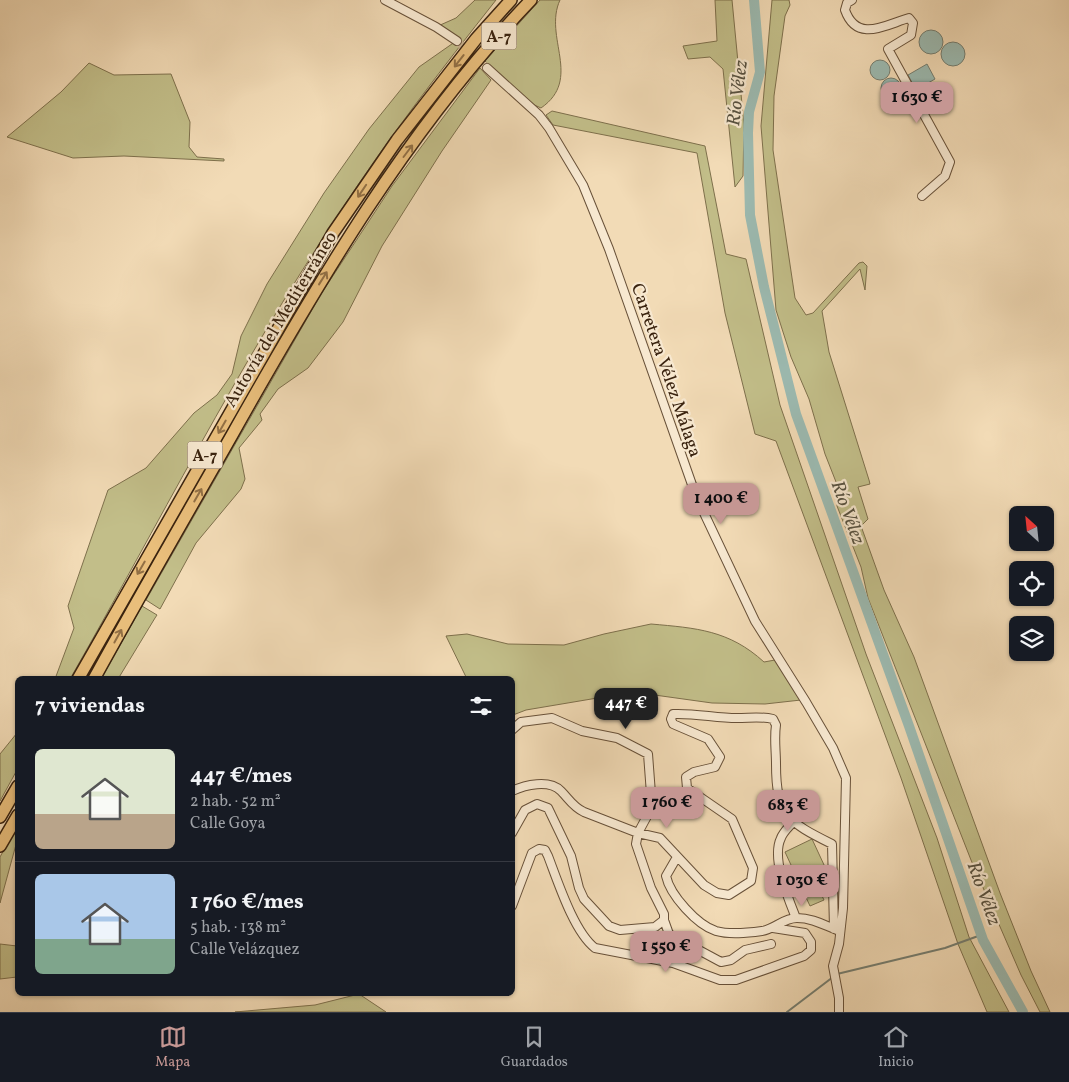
<!DOCTYPE html>
<html lang="es">
<meta charset="utf-8">
<style>
body{margin:0;font-family:Vollkorn,serif;background:#20242c;color:#f1f3f6;height:100vh;display:flex;flex-direction:column;font-size:19px;white-space:nowrap}
*{box-sizing:border-box;margin:0}
p{font-size:16px;color:#9ea1a6}
.icon{flex:none;width:28px;height:28px;fill:none;stroke:currentColor;stroke-width:2;stroke-linecap:round;stroke-linejoin:round}
.map{position:relative;flex:1;overflow:hidden}
.details{position:absolute;left:15px;top:676px;width:500px;height:320px;display:flex;flex-direction:column;background:#171b24;border-radius:8px;box-shadow:0 1px 4px #0004}
.details>*{flex:none}
.needle{width:32px;rotate:333deg}
.tools{position:absolute;left:1009px;top:506px;display:grid;gap:10px}
.tools a{display:grid;place-items:center;width:45px;height:45px;border-radius:8px;background:#171b24;box-shadow:0 1px 4px #0004;font-size:25px}
.price{position:absolute;translate:-50% -42px;padding:0 11px;border-radius:10px;background:#c59692;color:#111;font-size:16px;line-height:32px;filter:drop-shadow(0 1px 2px #0008)}
.price::after{content:'';position:absolute;left:50%;top:30px;width:15px;height:11px;margin-left:-8px;background:inherit;clip-path:polygon(0 0,100% 0,50% 100%)}
.price.selected{background:#222;color:#fff}
ul{padding:0;list-style:none}
li{display:flex;align-items:center;gap:15px;height:125px;padding:0 20px}
li+li{border-top:1px solid #363941}
li span{display:grid;place-items:center;flex:none;width:140px;height:100px;border-radius:8px;color:#555}
li>.icon{margin-inline-start:auto}
span .icon{width:60px;height:60px;fill:#fffc;stroke-width:1}
li b{font-size:21px}
h2{display:flex;justify-content:space-between;align-items:center;height:60px;padding:0 20px;font-size:21px}
.menu{display:flex;justify-content:space-around;align-items:center;height:70px;border-top:1px solid #363941;background:#171b24;font-size:14px;color:#9ea1a6}
.menu a{display:grid;justify-items:center;gap:2px}
.menu .selected{color:#c59692}
.map>svg:first-child{display:block}
.green{fill:#c2be89;stroke:#7e704c}
.water{fill:#9cbbb2;stroke:#757e71}
.lines{fill:none;stroke-linecap:round;stroke-linejoin:round}
.stream{stroke:#757e71;stroke-width:2}
.river{stroke:#9cbbb2;stroke-width:10}
.minor-tunnel{stroke:#cdb695;stroke-width:8;stroke-dasharray:8 4;stroke-linecap:butt}
.minor-casing{stroke:#685139;stroke-width:10}
.highway-casing{stroke:#3a230f;stroke-width:14}
.minor{stroke:#f7e8d0;stroke-width:8}
.highway{stroke:#e9be7b;stroke-width:11}
.oneway{stroke:#927045}
.labels{text-anchor:middle;stroke-width:4.5;stroke-linejoin:round;paint-order:stroke}
.shield{fill:#f7e8d0;stroke:#735e49;stroke-width:1}
.shield-label{font-size:16px;font-weight:bold;fill:#3a230f}
.street-label{font-size:18px;fill:#3a230f;stroke:#f7e8d0}
.water-label{font-size:19px;font-style:italic;fill:#575140;stroke:#f7e8d0}
</style>
<div class="map">
<svg width="1069" height="1012" viewBox="0 0 1069 1012">
<rect width="100%" height="100%" fill="#f2dbb6"/>
<filter id="stains"><feTurbulence type="fractalNoise" baseFrequency=".004" numOctaves="4"/><feColorMatrix values="0 0 0 0 .2 0 0 0 0 .09 0 0 0 0 .02 0 0 0 .5 -.17"/></filter>
<radialGradient id="worn" r=".72"><stop offset=".6" stop-color="#630" stop-opacity="0"/><stop offset="1" stop-color="#630" stop-opacity=".3"/></radialGradient>
<path class="green" d="M 475,0 L 496,0 C 440,71 385,142 336,218 C 238,366 158,525 70,679 L 55,679 L 74,628 L 68,606 L 108,490 L 146,468 L 194,413 L 217,395 L 232,374 L 241,336 L 267,284 L 324,193 L 369,129 L 419,67 L 459,39 L 438,26 L 456,18 Z
M 540,0 L 560,0 C 543,37 583,79 541,108 L 528,102 L 485,61 Z
M 715,0 L 732,0 L 744,125 L 743,176 L 735,187 L 723,69 L 710,57 L 688,59 L 683,46 L 717,41 Z
M 772,0 L 789,0 L 790,5 L 785,16 L 774,96 L 773,150 L 795,298 L 806,315 L 813,313 L 859,263 L 863,262 L 867,266 L 865,290 L 860,269 L 822,311 L 829,352 L 869,480 L 870,484 L 858,487 L 868,519 L 861,526 L 884,590 L 914,657 L 1000,893 L 1031,971 L 1050,1012 L 1040,1012 L 1021,975 L 971,860 L 868,598 L 861,567 L 837,506 L 838,487 L 825,454 L 809,399 L 791,357 L 776,310 L 761,126 Z
M 89,63 L 114,75 L 171,74 L 190,122 L 189,147 L 197,157 L 224,159 L 224,161 L 124,156 L 73,158 L 7,137 L 61,92 Z
M 480,68 L 491,80 L 442,151 L 382,246 L 343,322 L 308,368 L 278,389 L 260,414 L 262,420 L 239,448 L 245,479 L 241,489 L 196,543 L 160,609 L 146,600 L 321,294 L 392,186 Z
M 552,111 L 705,146 L 726,254 L 746,259 L 780,405 L 866,654 L 937,838 L 969,937 L 1009,1012 L 987,1012 L 958,944 L 901,778 L 776,441 L 755,434 L 725,313 L 697,153 L 553,125 L 546,115 Z
M 142,606 L 157,615 L 155,618 L 118,679 L 101,679 Z
M 651,624 C 696,628 729,630 764,662 L 775,660 L 801,700 L 765,704 L 712,703 L 633,692 L 526,710 L 513,715 L 512,679 L 467,679 L 446,636 L 467,634 L 508,644 L 564,645 L 604,634 Z
M 17,733 L 17,770 L 0,801 L 0,754 Z
M 17,826 L 17,841 L 0,903 L 0,857 Z
M 812,839 L 825,867 L 811,873 L 824,900 L 810,906 L 785,852 Z
M 0,944 L 17,946 L 17,977 L 0,979 Z
M 359,994 L 386,1012 L 235,1012 L 315,1005 Z"/>
<path class="water" d="M919 42a12 12 0 1 1 24 0a12 12 0 1 1-24 0Z
M941 54a12 12 0 1 1 24 0a12 12 0 1 1-24 0Z
M870 70a10 10 0 1 1 20 0a10 10 0 1 1-20 0Z
M 927,64 L 935,79 L 916,90 L 908,75 Z
M881 88a10 10 0 1 1 20 0a10 10 0 1 1-20 0Z"/>
<g class="lines">
<path class="stream" d="M 837,974 L 945,948 L 981,935
M 787,1012 L 833,977"/>
<path class="river" d="M 754,0 L 760,72 L 749,112 L 748,133 L 750,215 L 764,287 L 796,414 L 909,726 L 983,940 L 1023,1012"/>
<path class="minor-tunnel" d="M 457,41 L 487,68"/>
<g class="minor-casing">
<path id="minor" d="M 385,0 L 436,27 L 457,41
M 852,0 L 847,3 L 845,10 C 857,44 887,24 909,18 L 913,23 L 911,35 L 888,49 L 950,162 L 945,176 L 922,196
M 487,68 L 539,115 L 549,128 L 583,185 L 609,249 L 696,496 L 755,621 L 806,702 L 833,748 L 846,778 L 843,908 L 839,944 L 833,966 L 839,998 L 839,1012
M 512,730 L 521,722 L 552,718 L 582,731 L 617,738 L 648,754 L 652,807 L 638,833 L 636,844 L 651,888 L 664,914 L 664,920 L 655,927 L 620,930 L 609,926 L 584,899 L 579,888 L 571,856 L 548,808 L 537,804 L 525,810 L 512,833
M 512,791 C 525,785 549,779 561,791 C 569,799 573,807 584,812 L 638,833 L 660,838 L 704,885 L 717,893 L 729,895 L 751,881 L 753,868 L 732,819 L 687,788 L 686,777 L 694,772 L 715,767 L 720,757 L 708,739 L 673,724 L 671,719 L 673,714 C 695,713 716,718 737,718 C 750,718 761,716 773,719 L 776,725 C 774,738 776,751 776,764 C 776,815 788,822 832,844 L 834,929
M 793,822 C 789,827 783,832 781,838 C 771,858 788,898 796,918
M 677,857 L 666,876 C 670,895 697,925 716,931 C 730,935 747,933 762,931 C 775,929 783,918 797,918 C 812,918 824,925 837,930
M 512,906 L 532,853 L 539,849 L 545,850 L 548,856 C 558,882 574,932 595,948 L 673,963 L 720,980 L 736,980 L 804,956 L 811,950 L 811,942 L 805,933 L 773,928
M 664,920 L 669,934 L 721,962 L 731,960 L 745,950 L 771,944"/>
</g>
<g class="highway-casing">
<path id="highway" d="M 78,679 L 333,233 L 397,140 L 476,39 L 511,0
M 94,679 C 139,597 186,516 232,435 C 318,282 409,127 531,0
M 0,817 L 18,786
M 0,846 L 18,815"/>
</g>
<use href="#minor" class="minor"/>
<use href="#highway" class="highway"/>
</g>
<defs><path id="oneway-shaft" d="M-6 0H5M1.5-3L5.5 0L1.5 3" fill="none" stroke-width="1.6" stroke-linecap="round" stroke-linejoin="round" transform="scale(1.25)"/></defs>
<g class="oneway">
<use href="#oneway-shaft" transform="translate(459 61) rotate(128)"/>
<use href="#oneway-shaft" transform="translate(408 151) rotate(-53)"/>
<use href="#oneway-shaft" transform="translate(362 191) rotate(124)"/>
<use href="#oneway-shaft" transform="translate(323 278) rotate(-58)"/>
<use href="#oneway-shaft" transform="translate(222 427) rotate(120)"/>
<use href="#oneway-shaft" transform="translate(198 495) rotate(-60)"/>
<use href="#oneway-shaft" transform="translate(141 568) rotate(120)"/>
<use href="#oneway-shaft" transform="translate(118 636) rotate(-61)"/>
</g>
<g class="labels">
<g class="shield">
<rect x="481.5" y="22.5" width="35" height="27" rx="4"/>
<rect x="187.5" y="441.5" width="35" height="27" rx="4"/>
</g>
<g class="shield-label">
<text x="499" y="42">A-7</text>
<text x="205" y="461">A-7</text>
</g>
<g class="street-label">
<text transform="translate(280 319) rotate(-59)" y="6">Autovía del Mediterráneo</text>
<text transform="translate(667 370) rotate(71)" y="6">Carretera Vélez Málaga</text>
</g>
<g class="water-label">
<text transform="translate(736 93) rotate(-83)" y="7">Río Vélez</text>
<text transform="translate(849 512) rotate(70)" y="7">Río Vélez</text>
<text transform="translate(985 893) rotate(70)" y="7">Río Vélez</text>
</g>
</g>
<rect width="100%" height="100%" filter="url(#stains)"/>
<rect width="100%" height="100%" fill="url(#worn)"/>
</svg>
<div class="tools">
<a><svg class="needle" viewBox="-14 -14 28 28"><path d="M0-13l5 13h-10z" fill="#e53935"/><path d="M0 13l5-13h-10z" fill="#9ea1a6"/></svg></a>
<a><svg class="icon" aria-label="locate" viewBox="0 0 24 24"><circle cx="12" cy="12" r="6"/><path d="M12 2v4M12 18v4M2 12h4M18 12h4"/></svg></a>
<a><svg class="icon" aria-label="layers" viewBox="0 0 24 24"><path d="M12 4l9 5-9 5-9-5zM3 14l9 5 9-5"/></svg></a>
</div>
<b class="price" style="left:917px;top:124px">1 630 €</b>
<b class="price" style="left:721px;top:525px">1 400 €</b>
<b class="price selected" style="left:626px;top:730px">447 €</b>
<b class="price" style="left:667px;top:829px">1 760 €</b>
<b class="price" style="left:788px;top:832px">683 €</b>
<b class="price" style="left:802px;top:907px">1 030 €</b>
<b class="price" style="left:666px;top:973px">1 550 €</b>
<section class="details">
<h2>7 viviendas<svg class="icon" aria-label="filters" viewBox="0 0 24 24"><path d="M4 7h16M4 17h16"/><circle cx="9" cy="7" r="2"/><circle cx="15" cy="17" r="2"/></svg></h2>
<ul>
<li><span style="background:linear-gradient(#dfe7d0 65%,#b9a48a 0)"><svg class="icon" aria-label="home" viewBox="0 0 24 24"><path d="M3 11l9-7 9 7M6 9v11h12V9"/></svg></span><div><b>447 €/mes</b><p>2 hab. · 52 m²</p><p>Calle Goya</p></div></li>
<li><span style="background:linear-gradient(#a9c7e8 65%,#7fa58c 0)"><svg class="icon" aria-label="home" viewBox="0 0 24 24"><path d="M3 11l9-7 9 7M6 9v11h12V9"/></svg></span><div><b>1 760 €/mes</b><p>5 hab. · 138 m²</p><p>Calle Velázquez</p></div></li>
</ul>
</section>
</div>
<nav class="menu">
<a class="selected"><svg class="icon" aria-label="map" viewBox="0 0 24 24"><path d="M3 6l6-2 6 2 6-2v14l-6 2-6-2-6 2zM9 4v14M15 6v14"/></svg>Mapa</a>
<a><svg class="icon" aria-label="saved" viewBox="0 0 24 24"><path d="M7 4h10v16l-5-4-5 4z"/></svg>Guardados</a>
<a><svg class="icon" aria-label="home" viewBox="0 0 24 24"><path d="M3 11l9-7 9 7M6 9v11h12V9"/></svg>Inicio</a>
</nav>
